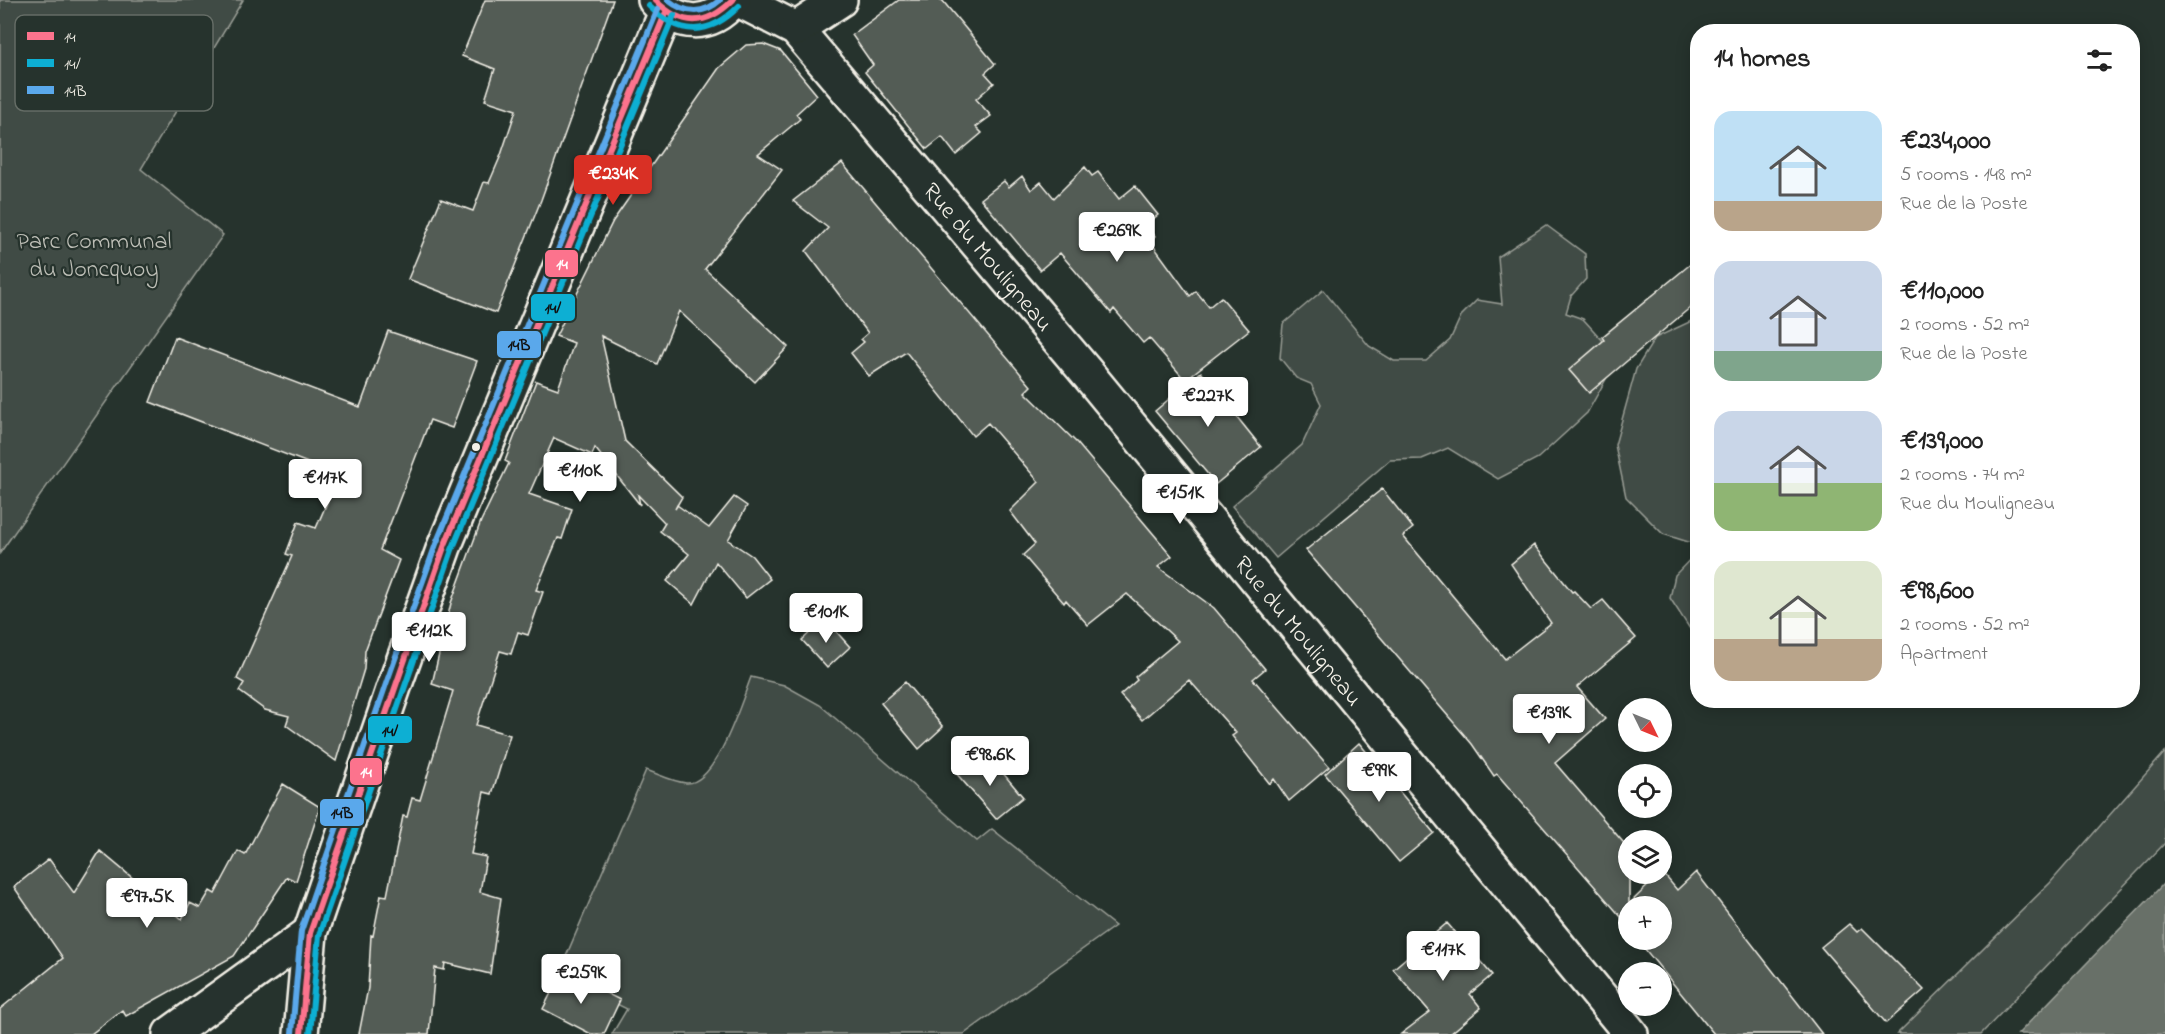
<!DOCTYPE html>
<meta charset="utf-8">
<style>
body{margin:0;font-family:"Indie Flower",sans-serif;background:#f2f2f2;color:#222;height:100vh;display:flex;flex-direction:column;font-size:22px;white-space:nowrap}
*{box-sizing:border-box;margin:0}
p{font-size:20px;color:#767676}
.icon{flex:none;width:33px;height:33px;fill:none;stroke:currentColor;stroke-width:2;stroke-linecap:round;stroke-linejoin:round}
.map{position:relative;flex:1;overflow:hidden}
.panel{position:absolute;left:1690px;top:24px;width:450px;height:684px;display:flex;flex-direction:column;background:#fff;border-radius:24px;box-shadow:0 3px 15px #0003}
.panel>*{flex:none}
.needle{width:39px;rotate:133deg}
.fabs{position:absolute;left:1618px;top:698px;display:grid;gap:12px}
.fabs a{display:grid;place-items:center;width:54px;height:54px;border-radius:50%;background:#fff;box-shadow:0 3px 15px #0003;font-size:30px}
.price{position:absolute;translate:-50% -51px;padding:0 14px;border-radius:6px;background:#fff;color:#222;font-size:20px;line-height:39px;filter:drop-shadow(0 2px 3px #0008)}
.price::after{content:'';position:absolute;left:50%;top:36px;width:18px;height:14px;margin-left:-9px;background:inherit;clip-path:polygon(0 0,100% 0,50% 100%)}
.price.on{background:#d93025;color:#fff}
ul{padding:0;list-style:none}
li{display:flex;align-items:center;gap:18px;height:150px;padding:0 24px}
li span{display:grid;place-items:center;flex:none;width:168px;height:120px;border-radius:18px;color:#555}
li>.icon{margin-inline-start:auto}
span .icon{width:72px;height:72px;fill:#fffc;stroke-width:1}
li b{font-size:26px}
h2{display:flex;justify-content:space-between;align-items:center;height:72px;padding:0 24px;font-size:26px}
.map>svg:first-child{display:block}
.green{fill:#414b45;stroke:#9a9e96;stroke-width:1.5}
.water{fill:#676f68;stroke:#9fa39b;stroke-width:1.5}
.building{fill:#525c55;stroke:#f4f1e8;stroke-width:1.5}
.lines{fill:none;stroke-linecap:round;stroke-linejoin:round}
.street-casing{stroke:#f4f1e8;stroke-width:38}
.secondary-casing{stroke:#f4f1e8;stroke-width:38}
.street{stroke:#26332d;stroke-width:33}
.secondary{stroke:#26332d;stroke-width:33}
.bus-1-casing{stroke:#26332d;stroke-width:10}
.bus-2-casing{stroke:#26332d;stroke-width:10}
.bus-3-casing{stroke:#26332d;stroke-width:10}
.bus-1{stroke:#fc738d;stroke-width:6}
.bus-2{stroke:#0dafd3;stroke-width:6}
.bus-3{stroke:#5aa8eb;stroke-width:6}
.bus-dot{fill:#f4f1e8;stroke:#26332d;stroke-width:2}
.labels{text-anchor:middle;stroke-width:4.5;stroke-linejoin:round;paint-order:stroke}
.park-label{font-size:24px;fill:#bebfb7;stroke:#26332d}
.street-label{font-size:24px;fill:#f4f1e8;stroke:#26332d}
.key{fill:#26332d;stroke:#646c65;stroke-width:1.5}
.key-label{font-size:16px;fill:#f4f1e8}
.line-badge{stroke:#26332d;stroke-width:2}
.badge-label{font-size:16px;text-anchor:middle;font-weight:bold;fill:#fff}
.pale-badge-label{font-size:16px;text-anchor:middle;font-weight:bold;fill:#111}
</style>
<div class="map">
<svg width="2165" height="1034" viewBox="0 0 2165 1034">
<rect width="100%" height="100%" fill="#26332d"/>
<filter id="ink" filterUnits="userSpaceOnUse"><feTurbulence type="fractalNoise" baseFrequency=".0167" numOctaves="2"/><feDisplacementMap in="SourceGraphic" scale="12" xChannelSelector="R" yChannelSelector="G"/><feConvolveMatrix kernelMatrix="1 2 1 2 8 2 1 2 1" color-interpolation-filters="sRGB"/></filter>
<g filter="url(#ink)">
<path class="green" d="M 0,0 L 243,0 L 141,169 L 223,235 L 0,553 Z
M 1546,225 L 1585,254 L 1586,279 L 1571,296 L 1566,313 L 1583,319 L 1604,342 L 1610,372 L 1587,413 L 1538,458 L 1498,479 L 1448,448 L 1422,459 L 1390,460 L 1276,558 L 1232,506 L 1302,445 L 1321,404 L 1311,384 L 1296,378 L 1280,358 L 1283,324 L 1323,290 L 1369,346 L 1394,361 L 1426,361 L 1450,340 L 1461,316 L 1477,300 L 1502,304 L 1498,257 Z
M 1698,318 L 1698,545 L 1663,534 L 1626,497 L 1615,445 L 1636,369 L 1655,338 Z
M 1698,551 L 1698,632 L 1690,629 L 1670,598 L 1675,575 Z
M 751,677 L 784,685 L 820,705 L 977,841 L 992,829 L 1115,926 L 964,1034 L 612,1034 L 627,1009 L 558,975 L 646,770 C 658,774 673,782 686,783 C 716,786 742,700 751,677 Z
M 2165,752 L 2165,843 L 1981,1034 L 1897,1034 L 2050,883 Z"/>
<path class="water" d="M 2165,882 L 2165,1034 L 2018,1034 L 2151,897 Z"/>
<path class="building" d="M 485,0 L 613,0 L 541,200 L 496,313 L 408,279 L 441,199 L 473,211 L 484,182 L 489,183 L 501,155 L 516,110 L 485,100 L 495,69 L 462,56 Z
M 899,0 L 942,0 L 995,64 L 985,73 L 994,83 L 976,99 L 991,116 L 976,127 L 982,133 L 956,155 L 942,137 L 927,149 L 865,72 L 873,65 L 852,35 Z
M 763,44 L 781,51 L 817,95 L 796,114 L 800,119 L 758,154 L 782,170 L 705,269 L 788,347 L 755,382 L 679,311 L 657,364 L 601,336 L 625,441 L 682,497 L 675,509 L 677,505 L 709,528 L 734,497 L 747,506 L 728,540 L 752,556 L 770,579 L 746,598 L 716,562 L 694,604 L 667,581 L 689,554 L 660,531 L 665,523 L 638,495 L 640,505 L 595,448 L 592,455 L 554,438 L 529,494 L 572,509 L 562,539 L 558,538 L 536,590 L 543,592 L 528,635 L 518,632 L 511,654 L 500,651 L 476,725 L 510,735 L 492,794 L 484,792 L 471,854 L 486,857 L 480,892 L 501,898 L 490,974 L 445,963 L 444,970 L 435,968 L 429,1034 L 359,1034 L 368,988 L 371,935 L 373,936 L 381,895 L 387,896 L 403,816 L 407,817 L 412,798 L 420,800 L 453,691 L 432,684 L 451,603 L 481,521 L 509,463 L 505,461 L 536,381 L 558,389 L 574,343 L 556,336 L 613,221 L 719,68 L 746,45 Z
M 842,163 L 1031,386 L 1025,392 L 1077,443 L 1172,556 L 1158,567 L 1214,608 L 1265,669 L 1253,679 L 1329,767 L 1289,801 L 1274,779 L 1270,784 L 1232,736 L 1236,733 L 1189,680 L 1142,720 L 1120,695 L 1137,680 L 1135,677 L 1178,641 L 1127,594 L 1088,625 L 1066,600 L 1064,603 L 1023,555 L 1035,544 L 1010,511 L 1039,482 L 988,423 L 973,436 L 906,352 L 869,376 L 851,353 L 864,342 L 861,339 L 868,333 L 806,251 L 828,228 L 793,201 Z
M 1085,167 L 1092,176 L 1098,172 L 1119,199 L 1135,186 L 1158,215 L 1146,225 L 1155,236 L 1150,241 L 1190,296 L 1196,291 L 1209,307 L 1221,297 L 1249,330 L 1185,380 L 1149,338 L 1143,343 L 1114,309 L 1111,313 L 1060,253 L 1040,270 L 981,199 L 1004,181 L 1009,187 L 1022,176 L 1031,190 L 1041,182 L 1054,198 Z
M 1698,258 L 1698,301 L 1589,393 L 1569,370 L 1604,340 L 1602,337 Z
M 388,331 L 477,361 L 452,428 L 430,420 L 380,550 L 399,560 L 365,651 L 364,669 L 336,761 L 286,725 L 289,716 L 265,710 L 239,691 L 244,683 L 237,679 L 292,556 L 286,554 L 298,522 L 316,528 L 339,475 L 150,402 L 175,337 L 360,407 Z
M 1201,372 L 1261,447 L 1216,484 L 1155,411 Z
M 1382,489 L 1413,528 L 1403,536 L 1505,659 L 1551,623 L 1511,564 L 1534,545 L 1572,592 L 1574,591 L 1591,609 L 1603,600 L 1636,638 L 1577,687 L 1605,719 L 1555,763 L 1629,849 L 1629,904 L 1662,872 L 1677,890 L 1696,872 L 1822,1034 L 1714,1034 L 1644,948 L 1647,946 L 1641,939 L 1662,939 L 1662,906 L 1629,906 L 1629,926 L 1497,774 L 1494,776 L 1472,744 L 1306,550 Z
M 825,619 L 850,647 L 827,668 L 802,640 Z
M 905,682 L 943,727 L 919,749 L 881,703 Z
M 1359,743 L 1434,833 L 1399,862 L 1325,774 Z
M 979,755 L 992,771 L 997,766 L 1023,797 L 996,819 L 956,773 Z
M 283,784 L 320,807 L 296,881 L 287,877 L 234,956 L 126,1016 L 122,1010 L 91,1034 L 0,1034 L 0,1009 L 63,958 L 14,887 L 49,859 L 74,893 L 100,851 L 182,919 L 190,903 L 200,908 L 210,891 L 215,894 L 238,851 L 245,855 Z
M 1447,923 L 1492,975 L 1470,994 L 1481,1008 L 1450,1034 L 1401,1034 L 1430,1012 L 1393,969 Z
M 1849,924 L 1857,932 L 1862,928 L 1924,990 L 1886,1023 L 1821,947 Z
M 562,971 L 620,1000 L 604,1034 L 591,1034 L 543,1009 Z"/>
<g class="lines">
<g class="street-casing">
<g id="street">
<path id="s1" d="M 739,0 L 796,29 L 1087,373 L 1631,1034"/>
<path d="M 796,29 L 840,0"/>
<path d="M 170,1034 L 310,933"/>
</g>
</g>
<g class="secondary-casing">
<path id="secondary" d="M 655,0 C 678,27 710,28 733,0
M 301,1034 L 310,933 L 394,687 L 444,547 L 666,12"/>
</g>
<use href="#street" class="street"/>
<use href="#secondary" class="secondary"/>
<g class="bus-1-casing">
<path id="bus-1" d="M 655,0 C 682,27 706,27 733,0
M 301,1034 L 310,933 L 444,547 L 666,12"/>
</g>
<g class="bus-2-casing">
<path id="bus-2" d="M 649,6 C 679,36 709,37 739,6
M 310,1034 L 319,935 L 452,550 L 674,15"/>
</g>
<g class="bus-3-casing">
<path id="bus-3" d="M 668,0 C 685,14 704,15 720,0
M 292,1033 L 301,931 L 386,684 L 436,544 L 658,9"/>
</g>
<use href="#bus-1" class="bus-1"/>
<use href="#bus-2" class="bus-2"/>
<use href="#bus-3" class="bus-3"/>
</g>
</g>
<circle class="bus-dot" cx="476" cy="447" r="5"/>
<g class="labels">
<g class="park-label">
<text x="94" y="248">Parc Communal<tspan x="94" dy="28">du Joncquoy</tspan></text>
</g>
<g class="street-label">
<text dy="8" stroke="none"><textPath href="#s1" startOffset="362">Rue du Mouligneau</textPath></text>
<text dy="8" stroke="none"><textPath href="#s1" startOffset="848">Rue du Mouligneau</textPath></text>
</g>
</g>
<rect x="15" y="15" width="198" height="96" rx="9" class="key"/>
<rect x="27" y="32" width="27" height="8" fill="#fc738d"/>
<rect x="27" y="59" width="27" height="8" fill="#0dafd3"/>
<rect x="27" y="86" width="27" height="8" fill="#5aa8eb"/>
<g class="key-label">
<text x="64" y="42">14</text>
<text x="64" y="69">14/</text>
<text x="64" y="96">14B</text>
</g>
<g class="line-badge">
<rect x="544" y="249" width="35" height="29" rx="6" fill="#fc738d"/>
<rect x="530" y="293" width="46" height="29" rx="6" fill="#0dafd3"/>
<rect x="496" y="330" width="46" height="29" rx="6" fill="#5aa8eb"/>
<rect x="367" y="715" width="46" height="29" rx="6" fill="#0dafd3"/>
<rect x="349" y="757" width="34" height="29" rx="6" fill="#fc738d"/>
<rect x="319" y="798" width="46" height="29" rx="6" fill="#5aa8eb"/>
</g>
<g class="badge-label">
<text x="562" y="269">14</text>
<text x="366" y="777">14</text>
</g>
<g class="pale-badge-label">
<text x="553" y="313">14/</text>
<text x="519" y="350">14B</text>
<text x="390" y="736">14/</text>
<text x="342" y="818">14B</text>
</g>
</svg>
<div class="fabs">
<a><svg class="needle" viewBox="-14 -14 28 28"><path d="M0-13l5 13h-10z" fill="#e53935"/><path d="M0 13l5-13h-10z" fill="#767676"/></svg></a>
<a><svg class="icon" aria-label="locate" viewBox="0 0 24 24"><circle cx="12" cy="12" r="6"/><path d="M12 2v4M12 18v4M2 12h4M18 12h4"/></svg></a>
<a><svg class="icon" aria-label="layers" viewBox="0 0 24 24"><path d="M12 4l9 5-9 5-9-5zM3 14l9 5 9-5"/></svg></a>
<a>+</a>
<a>−</a>
</div>
<b class="price on" style="left:613px;top:206px">€234K</b>
<b class="price" style="left:1117px;top:263px">€269K</b>
<b class="price" style="left:1208px;top:428px">€227K</b>
<b class="price" style="left:580px;top:503px">€110K</b>
<b class="price" style="left:325px;top:510px">€117K</b>
<b class="price" style="left:1180px;top:525px">€151K</b>
<b class="price" style="left:826px;top:644px">€101K</b>
<b class="price" style="left:429px;top:663px">€112K</b>
<b class="price" style="left:1549px;top:745px">€139K</b>
<b class="price" style="left:990px;top:787px">€98.6K</b>
<b class="price" style="left:1379px;top:803px">€99K</b>
<b class="price" style="left:147px;top:929px">€97.5K</b>
<b class="price" style="left:1443px;top:982px">€117K</b>
<b class="price" style="left:581px;top:1005px">€259K</b>
<section class="panel">
<h2>14 homes<svg class="icon" aria-label="filters" viewBox="0 0 24 24"><path d="M4 7h16M4 17h16"/><circle cx="9" cy="7" r="2"/><circle cx="15" cy="17" r="2"/></svg></h2>
<ul>
<li><span style="background:linear-gradient(#bfe0f5 75%,#b9a48a 0)"><svg class="icon" aria-label="home" viewBox="0 0 24 24"><path d="M3 11l9-7 9 7M6 9v11h12V9"/></svg></span><div><b>€234,000</b><p>5 rooms · 148 m²</p><p>Rue de la Poste</p></div></li>
<li><span style="background:linear-gradient(#c9d6e8 75%,#7fa58c 0)"><svg class="icon" aria-label="home" viewBox="0 0 24 24"><path d="M3 11l9-7 9 7M6 9v11h12V9"/></svg></span><div><b>€110,000</b><p>2 rooms · 52 m²</p><p>Rue de la Poste</p></div></li>
<li><span style="background:linear-gradient(#c9d6e8 60%,#8fb573 0)"><svg class="icon" aria-label="home" viewBox="0 0 24 24"><path d="M3 11l9-7 9 7M6 9v11h12V9"/></svg></span><div><b>€139,000</b><p>2 rooms · 74 m²</p><p>Rue du Mouligneau</p></div></li>
<li><span style="background:linear-gradient(#dfe7d0 65%,#b9a48a 0)"><svg class="icon" aria-label="home" viewBox="0 0 24 24"><path d="M3 11l9-7 9 7M6 9v11h12V9"/></svg></span><div><b>€98,600</b><p>2 rooms · 52 m²</p><p>Apartment</p></div></li>
</ul>
</section>
</div>
